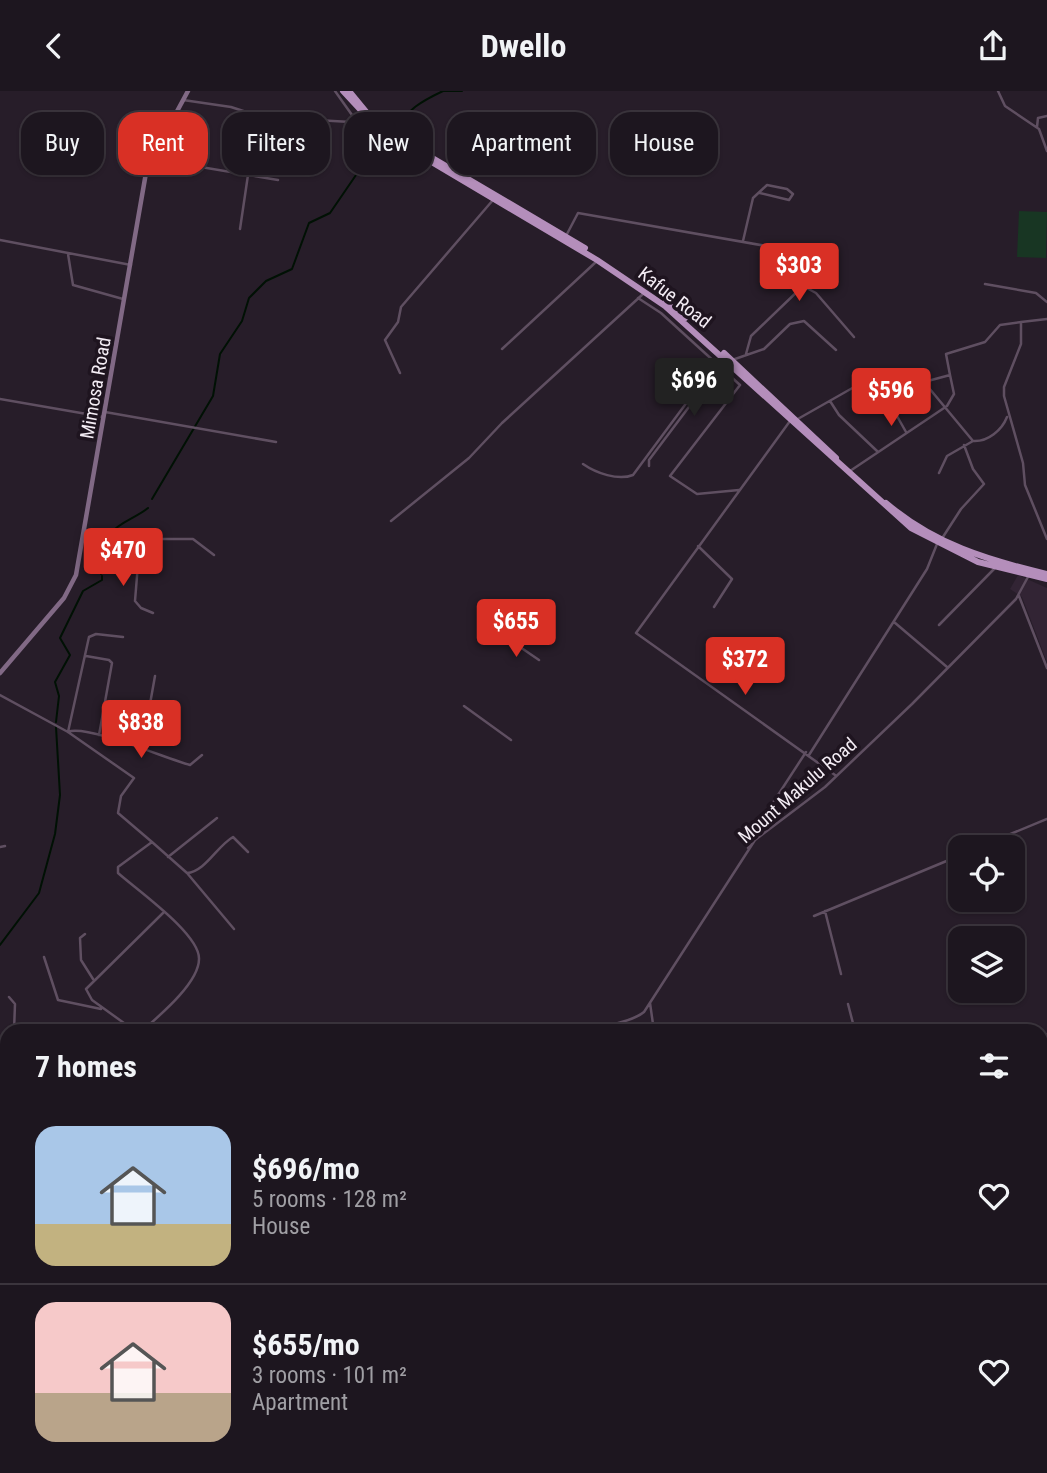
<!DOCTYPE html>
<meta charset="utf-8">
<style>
body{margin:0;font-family:"Roboto Condensed",sans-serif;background:#2a232c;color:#f1f3f6;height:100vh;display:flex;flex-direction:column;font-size:26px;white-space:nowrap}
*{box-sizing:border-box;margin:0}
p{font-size:23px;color:#a09fa4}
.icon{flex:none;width:38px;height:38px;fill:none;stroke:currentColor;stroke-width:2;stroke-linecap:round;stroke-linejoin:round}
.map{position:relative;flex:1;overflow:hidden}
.sheet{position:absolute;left:0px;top:933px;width:1048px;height:450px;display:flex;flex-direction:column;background:#1d161f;border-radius:21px 21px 0 0;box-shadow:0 2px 5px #0004,0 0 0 2px #3b353d}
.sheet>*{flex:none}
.top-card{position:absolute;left:21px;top:21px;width:1006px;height:63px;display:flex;gap:14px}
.buttons{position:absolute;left:948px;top:744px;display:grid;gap:14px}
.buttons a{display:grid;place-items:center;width:77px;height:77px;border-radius:14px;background:#1d161f;box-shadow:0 2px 5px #0004,0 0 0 2px #3b353d;font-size:35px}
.price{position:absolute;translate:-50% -60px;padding:0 16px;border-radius:7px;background:#d93025;color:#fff;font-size:23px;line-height:46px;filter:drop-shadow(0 2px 4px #0008)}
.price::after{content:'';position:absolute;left:50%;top:42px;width:21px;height:16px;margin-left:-10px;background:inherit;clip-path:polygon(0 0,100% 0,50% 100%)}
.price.selected{background:#222;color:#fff}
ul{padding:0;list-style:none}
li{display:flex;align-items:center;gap:21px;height:175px;padding:0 35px}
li+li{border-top:2px solid #3b353d}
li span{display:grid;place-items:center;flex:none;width:196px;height:140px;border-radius:21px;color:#555}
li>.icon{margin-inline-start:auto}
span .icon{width:84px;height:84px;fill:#fffc;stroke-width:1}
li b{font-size:30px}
h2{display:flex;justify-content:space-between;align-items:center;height:84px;padding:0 35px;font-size:30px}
.pill{padding:0 24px;border-radius:21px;background:#1d161f;box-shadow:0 2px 5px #0004,0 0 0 2px #3b353d;font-size:24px;line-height:63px}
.pill.selected{background:#d93025;color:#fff}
header{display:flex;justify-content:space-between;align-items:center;height:91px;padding:0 35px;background:#1d161f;font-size:32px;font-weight:700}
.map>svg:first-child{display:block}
.built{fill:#322434}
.green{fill:#183623}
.forest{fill:#1c5031}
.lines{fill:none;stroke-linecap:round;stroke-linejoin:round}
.stream{stroke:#001104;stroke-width:2}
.street{stroke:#5f4f61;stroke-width:2.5}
.secondary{stroke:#816985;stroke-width:4.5}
.highway{stroke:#b48ebb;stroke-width:6}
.labels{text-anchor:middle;stroke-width:7;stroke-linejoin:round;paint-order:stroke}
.street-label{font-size:19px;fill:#f4edf5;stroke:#1e141f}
</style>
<header><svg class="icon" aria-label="back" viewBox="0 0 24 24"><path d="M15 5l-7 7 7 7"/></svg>Dwello<svg class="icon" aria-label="share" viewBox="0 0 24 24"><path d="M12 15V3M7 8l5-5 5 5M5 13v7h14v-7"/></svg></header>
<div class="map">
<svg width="1047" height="1382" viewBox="0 0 1047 1382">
<rect width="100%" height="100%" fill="#271d29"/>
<path class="built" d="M 1018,484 L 1047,497 L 1047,571 L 1022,506 L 1010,498 Z"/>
<path class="green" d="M 1019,120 L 1047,121 L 1046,167 L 1017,166 Z"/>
<path class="forest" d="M 28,1376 L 140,1376 L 136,1382 L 33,1382 Z"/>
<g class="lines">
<path class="stream" d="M 444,0 L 462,0
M 398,40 C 402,20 426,8 443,0
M 379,61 L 386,50
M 152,408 L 213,305 L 220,263 L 242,230 L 249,207 L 266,190 L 292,178 L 309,132 L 330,122 L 356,84 L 390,54
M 110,443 C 119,431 136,427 148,417
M 101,483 L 116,461 L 115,453 L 109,445
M 56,631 L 59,605 L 55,591 L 70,564 L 60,547 L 83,500 L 102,489 L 102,485
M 0,854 L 39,802 L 55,743 L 60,704 L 56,636
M 299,1376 L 304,1382"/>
<path class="street" d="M 998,0 L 1005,15 L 1039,38 L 1047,60
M 183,9 L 231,16 L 262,26 L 351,31 L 352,24 L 335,0
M 272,27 L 285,44 L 302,57
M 1037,36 L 1038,27 L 1047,25
M 154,65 L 165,70 L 278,89
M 155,65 L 177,56 L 183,39 L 172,31
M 240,138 L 248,84
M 567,143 L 578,122 L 806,162
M 0,149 L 131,174
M 743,150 L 753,107 L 767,94 L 787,98 L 793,103 L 789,109 L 760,102
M 68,163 L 73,194 L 123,208
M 985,193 L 1036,202 L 1047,211
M 638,207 L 661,222 L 740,294 L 670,385 L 697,403 L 739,399
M 1021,231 L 1047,228
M 502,258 L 597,170
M 746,263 L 751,245 L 803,195 L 816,202 L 854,246
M 735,268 L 764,258 L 790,233 L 804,230 L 836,259
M 400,282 L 385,249 L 398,231 L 401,216 L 493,109
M 950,284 L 946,263 L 985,251 L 1000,234 L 1021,231 L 1021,253 L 1004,296 L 1004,305 L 1023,372 L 1025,394 L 1047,448
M 881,291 L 884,302 L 906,341
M 0,308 L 104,326
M 830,310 L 839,324 L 877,360
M 105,321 L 276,351
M 796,329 L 863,291 L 875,290 L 898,297 L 924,291 L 973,350 C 988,351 1002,339 1007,326
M 790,330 L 636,542 L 835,684
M 583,373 C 596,382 618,390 633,384 L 716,272
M 649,375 L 649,369 L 719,276
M 850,380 L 947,315 L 954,303 L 950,284 L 924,291
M 939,382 L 947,365 L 973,350
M 391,430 L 469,367 L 502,332 L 643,203
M 85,439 L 137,448 L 193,448 L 214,464
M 140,448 L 135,510 L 141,517 L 153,522
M 941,449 L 961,418 L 984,393 L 973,378 L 964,354
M 698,455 L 732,488 L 714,516
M 1019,505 L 1047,577
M 894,531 L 947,576
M 939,534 L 995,477
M 123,546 L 96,543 L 89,546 L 68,641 C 86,633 167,668 190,674 L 202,664
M 507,547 L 539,569
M 86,565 L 109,569 L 112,572 L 99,644
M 0,604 L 68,641 L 134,687 L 121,705 L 118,722 L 152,751
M 464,615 L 511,649
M 127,653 L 140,647 L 145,641 L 155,585
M 809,664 L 927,478 L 937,453
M 0,756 L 5,755
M 979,756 L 1047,728
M 748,757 L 763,727 L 806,661
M 168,766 L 217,727
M 187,782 C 205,781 217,755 233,746 L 248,761
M 825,820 L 841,883
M 814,825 L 961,764
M 85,843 L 80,847 L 81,869 L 93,888
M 44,866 L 58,909 L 101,918
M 9,906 L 15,913 L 14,940
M 650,912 L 654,940
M 848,913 L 855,940
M 135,940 L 92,909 L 86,898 L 163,822
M 142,940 C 159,925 199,892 199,868 C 200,843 137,799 118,782 L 118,776 L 152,751 L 187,782 L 234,838
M 599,940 C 613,930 631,932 644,921 L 755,749 L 825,696 L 912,613 L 1016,508 L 1029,484
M 1041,946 L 1047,943
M 0,987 L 7,988
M 1041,1052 L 1047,1050
M 0,1063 L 7,1075
M 1041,1090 L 1047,1084
M 0,1143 L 7,1142
M 1041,1169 L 1047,1162
M 0,1294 L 7,1278
M 246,1376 L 250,1382
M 626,1376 L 628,1382
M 831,1376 L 834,1382
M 1038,1376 L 1038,1382
M 824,1382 L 832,1378"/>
<path class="secondary" d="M 0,582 L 64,507 L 76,484 L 147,76 L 188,0"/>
<path class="highway" d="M 343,0 L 381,41 L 597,169 L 665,215 L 911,437 L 978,471 L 1047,488
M 349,0 L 367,22 L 390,42 L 585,157
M 666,211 L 685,227
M 724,262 L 836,367
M 886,412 C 934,453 987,469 1047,483"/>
</g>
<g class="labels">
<g class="street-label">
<text transform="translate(675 206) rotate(38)" y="7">Kafue Road</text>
<text transform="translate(95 297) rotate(-80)" y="7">Mimosa Road</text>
<text transform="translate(797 699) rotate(-41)" y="7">Mount Makulu Road</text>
</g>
</g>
</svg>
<div class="buttons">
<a><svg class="icon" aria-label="locate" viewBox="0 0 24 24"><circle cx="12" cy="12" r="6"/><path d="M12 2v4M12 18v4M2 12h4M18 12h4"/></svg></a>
<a><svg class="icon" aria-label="layers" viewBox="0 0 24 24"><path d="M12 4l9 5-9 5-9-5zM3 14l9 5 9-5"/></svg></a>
</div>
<b class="price" style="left:799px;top:212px">$303</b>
<b class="price selected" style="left:694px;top:327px">$696</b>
<b class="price" style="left:891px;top:337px">$596</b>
<b class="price" style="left:123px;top:497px">$470</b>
<b class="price" style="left:516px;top:568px">$655</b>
<b class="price" style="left:745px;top:606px">$372</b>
<b class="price" style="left:141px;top:669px">$838</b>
<div class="top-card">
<a class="pill">Buy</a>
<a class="pill selected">Rent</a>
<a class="pill">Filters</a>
<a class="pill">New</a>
<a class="pill">Apartment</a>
<a class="pill">House</a>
</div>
<section class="sheet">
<h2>7 homes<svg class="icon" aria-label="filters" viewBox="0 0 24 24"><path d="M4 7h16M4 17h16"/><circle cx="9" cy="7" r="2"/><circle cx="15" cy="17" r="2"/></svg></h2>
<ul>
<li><span style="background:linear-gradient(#a9c7e8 70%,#c2b280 0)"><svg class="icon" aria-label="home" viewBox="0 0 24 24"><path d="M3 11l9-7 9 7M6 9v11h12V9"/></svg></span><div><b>$696/mo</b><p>5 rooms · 128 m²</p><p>House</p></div><svg class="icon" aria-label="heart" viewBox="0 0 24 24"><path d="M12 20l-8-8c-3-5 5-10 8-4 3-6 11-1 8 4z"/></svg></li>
<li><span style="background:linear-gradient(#f6c9c9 65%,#b9a48a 0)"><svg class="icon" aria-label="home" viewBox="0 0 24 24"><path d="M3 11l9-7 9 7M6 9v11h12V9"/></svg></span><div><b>$655/mo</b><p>3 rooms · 101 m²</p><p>Apartment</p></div><svg class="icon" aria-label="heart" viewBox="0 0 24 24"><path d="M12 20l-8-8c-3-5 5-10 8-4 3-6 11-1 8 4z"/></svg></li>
</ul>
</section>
</div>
